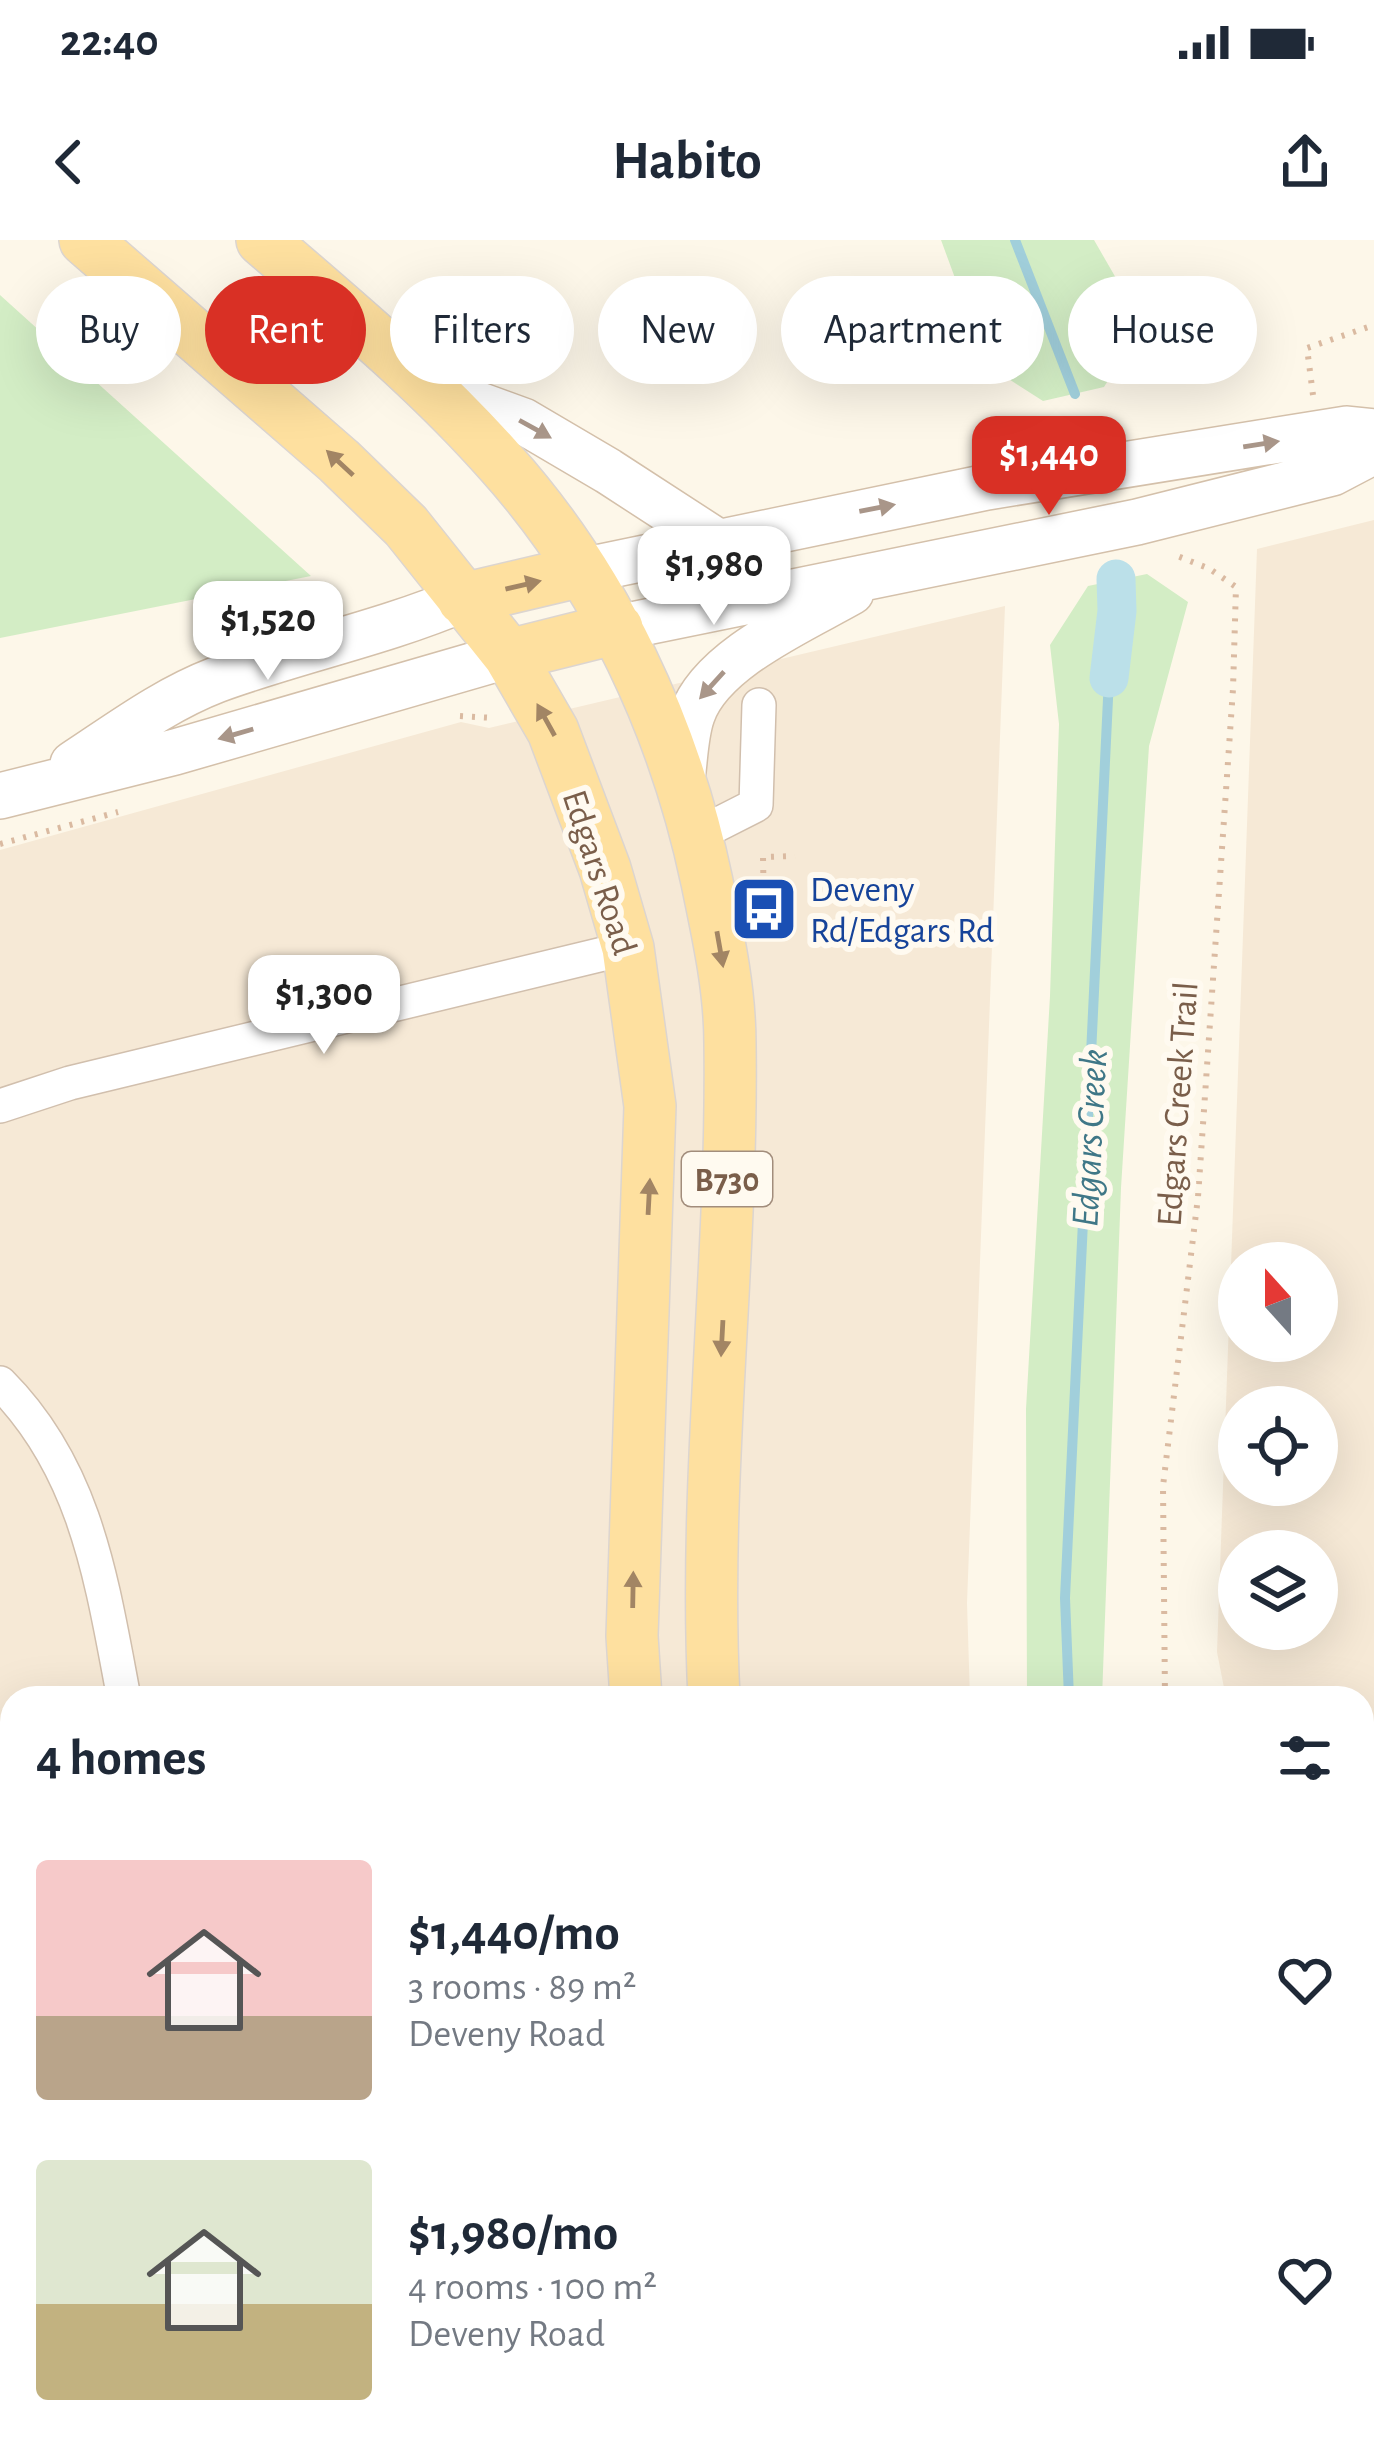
<!DOCTYPE html>
<meta charset="utf-8">
<style>
body{margin:0;font-family:"Alegreya Sans",sans-serif;background:#f2f2f3;color:#1f2937;height:100vh;display:flex;flex-direction:column;font-size:45px;white-space:nowrap}
*{box-sizing:border-box;margin:0}
p{font-size:39px;color:#747a83}
.icon{flex:none;width:66px;height:66px;fill:none;stroke:currentColor;stroke-width:2;stroke-linecap:round;stroke-linejoin:round}
.map{position:relative;flex:1;overflow:hidden}
.details{position:absolute;left:0px;top:1446px;width:1374px;height:768px;display:flex;flex-direction:column;background:#fff;border-radius:36px 36px 0 0;box-shadow:0 12px 48px #0002}
.details>*{flex:none}
.hud{position:absolute;left:36px;top:36px;width:1302px;height:108px;display:flex;gap:24px}
.needle{width:78px;rotate:339deg}
.tools{position:absolute;left:1218px;top:1002px;display:grid;gap:24px}
.tools a{display:grid;place-items:center;width:120px;height:120px;border-radius:50%;background:#fff;box-shadow:0 12px 48px #0002;font-size:60px}
.price{position:absolute;translate:-50% -102px;padding:0 27px;border-radius:24px;background:#fff;color:#222;font-size:39px;line-height:78px;filter:drop-shadow(0 3px 6px #0008)}
.price::after{content:'';position:absolute;left:50%;top:72px;width:36px;height:27px;margin-left:-18px;background:inherit;clip-path:polygon(0 0,100% 0,50% 100%)}
.price.on{background:#d93025;color:#fff}
ul{padding:0;list-style:none}
li{display:flex;align-items:center;gap:36px;height:300px;padding:0 36px}
li span{display:grid;place-items:center;flex:none;width:336px;height:240px;border-radius:12px;color:#555}
li>.icon{margin-inline-start:auto}
span .icon{width:144px;height:144px;fill:#fffc;stroke-width:1}
li b{font-size:51px}
h2{display:flex;justify-content:space-between;align-items:center;height:144px;padding:0 36px;font-size:51px}
.chip{padding:0 42px;border-radius:54px;background:#fff;box-shadow:0 12px 48px #0002;font-size:42px;line-height:108px}
.chip.on{background:#d93025;color:#fff}
.status{display:flex;justify-content:space-between;align-items:center;height:84px;padding:0 60px;background:#fff;direction:ltr}
.status svg{height:33px;fill:currentColor}
header{display:flex;justify-content:space-between;align-items:center;height:156px;padding:0 36px;background:#fff;font-size:54px;font-weight:700}
.map>svg:first-child{display:block}
.residential{fill:#f6e9d6;fill-rule:evenodd}
.green{fill:#d3edc5}
.lines{fill:none;stroke-linecap:round;stroke-linejoin:round}
.stream{stroke:#a1cfdb;stroke-width:10}
.canal{stroke:#bbe0e9;stroke-width:39}
.street-casing{stroke:#d1bfad;stroke-width:36}
.secondary-casing{stroke:#d4c0aa;stroke-width:48}
.primary-casing{stroke:#dcd5d0;stroke-width:54}
.path{stroke:#dabaa1;stroke-width:6;stroke-dasharray:3 9;stroke-linecap:butt}
.street{stroke:#fff;stroke-width:33}
.secondary{stroke:#fff;stroke-width:45}
.primary{stroke:#fee09f;stroke-width:51}
.oneway{fill:#a99689}
.oneway2{fill:#a28564}
.labels{text-anchor:middle;stroke-width:12;stroke-linejoin:round;paint-order:stroke}
.shield{fill:#fffaf0;stroke:#a28d7c;stroke-width:3}
.shield-label{font-size:33px;font-weight:bold;fill:#7a5e4a}
.street-label{font-size:36px;fill:#7a5e4a;stroke:#fffaf0}
.transit-label{font-size:36px;fill:#164399;stroke:#fffaf0;text-anchor:start}
.water-label{font-size:39px;font-style:italic;fill:#3f7787;stroke:#fffaf0}
</style>
<div class="status"><b>22:40</b><svg viewBox="0 0 49 12"><path d="M0 12V9h3v3zM5 12V6h3v6zM10 12V3h3v9zM15 12V0h3v12zM26 1h20v11H26zM47 4h2v5h-2z"/></svg></div>
<header><svg class="icon" aria-label="back" viewBox="0 0 24 24"><path d="M15 5l-7 7 7 7"/></svg>Habito<svg class="icon" aria-label="share" viewBox="0 0 24 24"><path d="M12 15V3M7 8l5-5 5 5M5 13v7h14v-7"/></svg></header>
<div class="map">
<svg width="1374" height="2214" viewBox="0 0 1374 2214">
<rect width="100%" height="100%" fill="#fdf7e9"/>
<path class="residential" d="M 1374,280 L 1374,2059 L 1362,2062 L 1362,1458 L 1226,1458 L 1217,1412 L 1257,309 ZM 1239,1023 L 1317,1023 L 1317,1101 L 1239,1101 ZM 1239,1167 L 1317,1167 L 1317,1245 L 1239,1245 ZM 1239,1311 L 1317,1311 L 1317,1389 L 1239,1389 Z
M 1005,366 L 967,1363 L 970,1458 L 12,1458 L 12,2202 L 1127,2203 L 1112,2205 L 1113,2214 L 0,2214 L 0,610 L 461,482 L 489,488 Z"/>
<path class="green" d="M 941,0 L 1094,0 L 1143,85 L 1104,147 L 1043,161 L 987,125 Z
M 0,55 L 311,336 L 0,398 Z
M 1147,334 L 1188,362 L 1149,506 L 1121,948 L 1102,1458 L 1027,1458 L 1026,1169 L 1050,756 L 1059,484 L 1050,405 L 1088,346 Z
M 1374,2059 L 1374,2214 L 1113,2214 L 1111,2205 L 1127,2202 L 1362,2202 L 1362,2062 Z"/>
<g class="lines">
<path class="stream" d="M 1015,0 L 1075,154
M 1069,1458 L 1065,1358 L 1109,438
M 1198,2202 L 1200,2214"/>
<path class="canal" d="M 1109,438 L 1117,371 L 1116,339"/>
<g class="street-casing">
<path id="street" d="M 697,595 L 756,565 L 759,465
M 0,866 L 70,843 L 628,708
M 0,1143 C 87,1230 102,1343 124,1458
M 0,1754 L 12,1751
M 269,2202 L 271,2214
M 133,2214 L 195,2202"/>
</g>
<g class="secondary-casing">
<path id="secondary" d="M 427,146 L 523,181 L 608,231 L 722,305
M 582,331 L 987,247 L 1347,189 L 1374,192
M 617,388 L 1137,282 L 1332,233 L 1374,211
M 73,524 C 119,494 164,460 216,440 C 298,410 383,393 463,359
M 682,539 C 685,519 685,495 692,475 C 711,419 802,380 851,352
M 0,556 L 175,512 L 509,415"/>
</g>
<g class="primary-casing">
<path id="primary" d="M 85,0 L 339,221 L 406,286 L 509,415 L 553,491 L 605,629 L 628,708 L 650,866 L 632,1396 L 636,1458
M 262,0 C 344,71 429,141 501,223 C 606,340 675,489 707,642 C 718,695 730,749 730,804 C 733,1022 703,1240 714,1458
M 463,359 L 582,331
M 509,415 L 617,388
M 770,2202 L 773,2214
M 850,2202 L 853,2214"/>
</g>
<path class="path" d="M 1313,155 L 1307,108 L 1374,85
M 460,476 L 494,478
M 0,604 L 118,572
M 764,669 L 763,617 L 795,616
M 1165,1458 L 1163,1246 L 1198,957 L 1233,449 L 1236,347 L 1210,329 L 1175,315
M 1317,2202 L 1319,2214"/>
<use href="#street" class="street"/>
<use href="#secondary" class="secondary"/>
<use href="#primary" class="primary"/>
</g>
<defs><path id="oneway-solid" d="M-6-.8H1V-3.2L6.5 0L1 3.2V.8H-6Z" transform="scale(3)"/></defs>
<g class="oneway">
<use href="#oneway-solid" transform="translate(535 189) rotate(29)"/>
<use href="#oneway-solid" transform="translate(1261 204) rotate(-9)"/>
<use href="#oneway-solid" transform="translate(877 268) rotate(-11)"/>
<use href="#oneway-solid" transform="translate(712 445) rotate(132)"/>
<use href="#oneway-solid" transform="translate(236 494) rotate(164)"/>
</g>
<g class="oneway2">
<use href="#oneway-solid" transform="translate(340 223) rotate(-137)"/>
<use href="#oneway-solid" transform="translate(523 345) rotate(-13)"/>
<use href="#oneway-solid" transform="translate(546 480) rotate(-119)"/>
<use href="#oneway-solid" transform="translate(720 709) rotate(80)"/>
<use href="#oneway-solid" transform="translate(649 957) rotate(-87)"/>
<use href="#oneway-solid" transform="translate(722 1098) rotate(93)"/>
<use href="#oneway-solid" transform="translate(633 1350) rotate(-89)"/>
</g>
<defs>
<g id="bus-square" transform="scale(3.45)"><rect x="-9" y="-9" width="18" height="18" rx="4" fill="#1a4fb4" stroke="#fffaf0"/><path d="M-5-6H5V4H4V6H2V4H-2V6H-4V4H-5ZM-3.5-4V0h7V-4ZM-3.5 1.2v1.5H-2V1.2ZM2 1.2v1.5H3.5V1.2Z" fill="#fff"/></g>
</defs>
<g fill-rule="evenodd">
<use href="#bus-square" x="764" y="669"/>
</g>
<g class="labels">
<rect class="shield" x="682" y="912" width="90" height="54" rx="9"/>
<g class="shield-label">
<text x="727" y="951">B730</text>
</g>
<g class="street-label">
<text transform="translate(601 632) rotate(72)" y="13">Edgars Road</text>
<text transform="translate(1176 864) rotate(-86)" y="13">Edgars Creek Trail</text>
</g>
<g class="transit-label">
<text x="810" y="661">Deveny<tspan x="810" dy="41">Rd/Edgars Rd</tspan></text>
</g>
<g class="water-label">
<text transform="translate(1088 898) rotate(-87)" y="14">Edgars Creek</text>
</g>
</g>
</svg>
<div class="tools">
<a><svg class="needle" viewBox="-14 -14 28 28"><path d="M0-13l5 13h-10z" fill="#e53935"/><path d="M0 13l5-13h-10z" fill="#747a83"/></svg></a>
<a><svg class="icon" aria-label="locate" viewBox="0 0 24 24"><circle cx="12" cy="12" r="6"/><path d="M12 2v4M12 18v4M2 12h4M18 12h4"/></svg></a>
<a><svg class="icon" aria-label="layers" viewBox="0 0 24 24"><path d="M12 4l9 5-9 5-9-5zM3 14l9 5 9-5"/></svg></a>
</div>
<b class="price on" style="left:1049px;top:278px">$1,440</b>
<b class="price" style="left:714px;top:388px">$1,980</b>
<b class="price" style="left:268px;top:443px">$1,520</b>
<b class="price" style="left:324px;top:817px">$1,300</b>
<div class="hud">
<a class="chip">Buy</a>
<a class="chip on">Rent</a>
<a class="chip">Filters</a>
<a class="chip">New</a>
<a class="chip">Apartment</a>
<a class="chip">House</a>
</div>
<section class="details">
<h2>4 homes<svg class="icon" aria-label="filters" viewBox="0 0 24 24"><path d="M4 7h16M4 17h16"/><circle cx="9" cy="7" r="2"/><circle cx="15" cy="17" r="2"/></svg></h2>
<ul>
<li><span style="background:linear-gradient(#f6c9c9 65%,#b9a48a 0)"><svg class="icon" aria-label="home" viewBox="0 0 24 24"><path d="M3 11l9-7 9 7M6 9v11h12V9"/></svg></span><div><b>$1,440/mo</b><p>3 rooms · 89 m²</p><p>Deveny Road</p></div><svg class="icon" aria-label="heart" viewBox="0 0 24 24"><path d="M12 20l-8-8c-3-5 5-10 8-4 3-6 11-1 8 4z"/></svg></li>
<li><span style="background:linear-gradient(#dfe7d0 60%,#c2b280 0)"><svg class="icon" aria-label="home" viewBox="0 0 24 24"><path d="M3 11l9-7 9 7M6 9v11h12V9"/></svg></span><div><b>$1,980/mo</b><p>4 rooms · 100 m²</p><p>Deveny Road</p></div><svg class="icon" aria-label="heart" viewBox="0 0 24 24"><path d="M12 20l-8-8c-3-5 5-10 8-4 3-6 11-1 8 4z"/></svg></li>
</ul>
</section>
</div>
